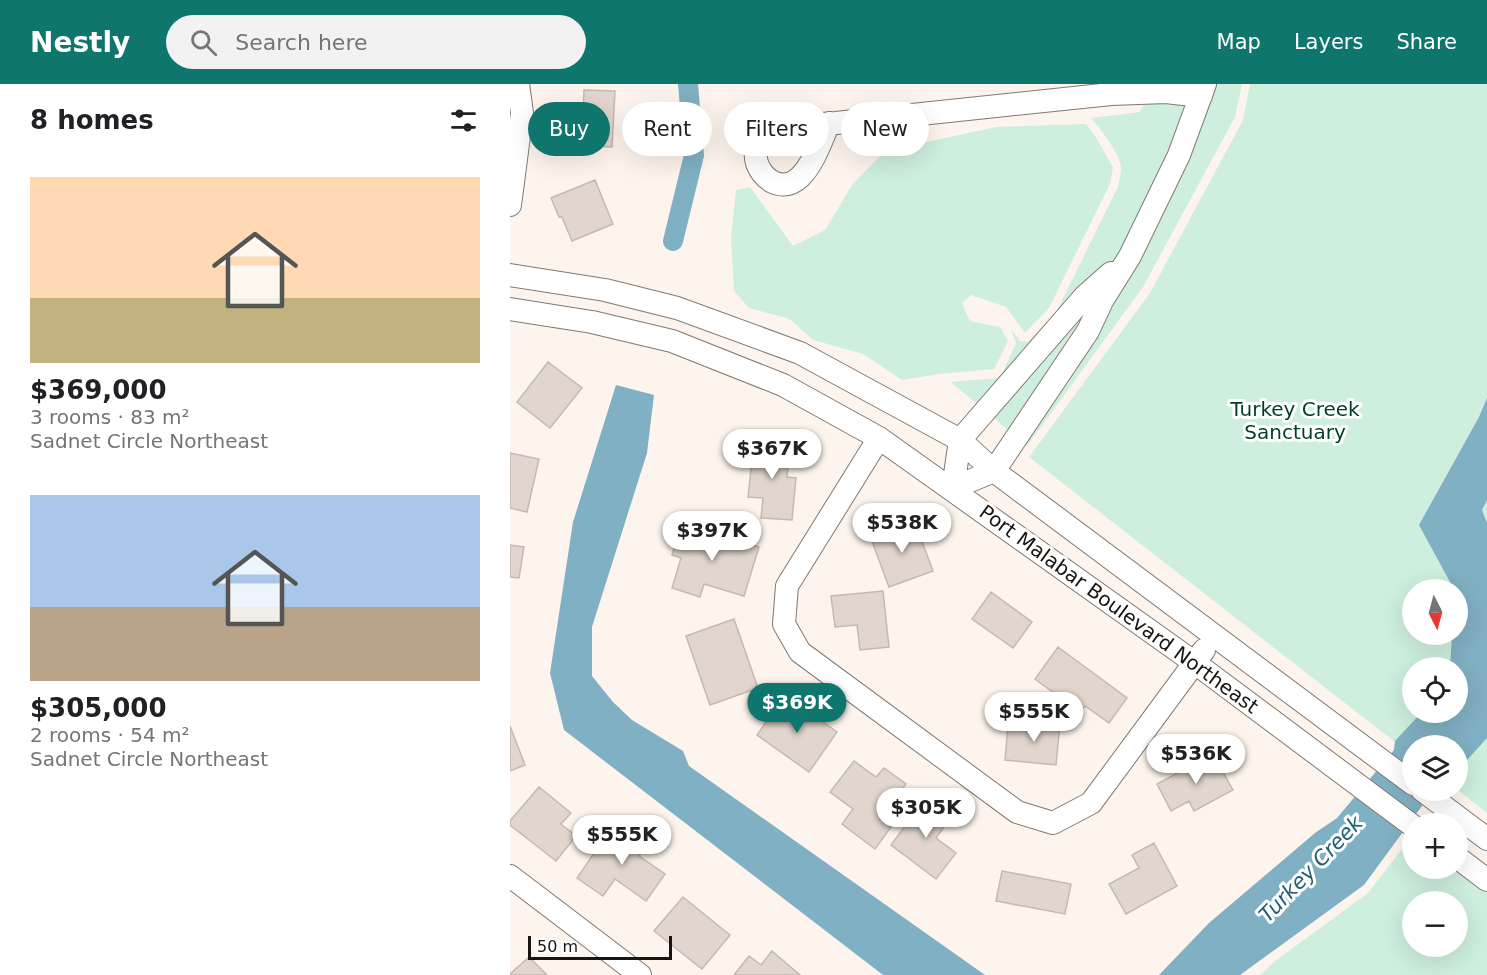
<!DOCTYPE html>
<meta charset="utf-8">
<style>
body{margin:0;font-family:"DejaVu Sans",sans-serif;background:#f2f2f2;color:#202124;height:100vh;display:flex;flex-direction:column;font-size:22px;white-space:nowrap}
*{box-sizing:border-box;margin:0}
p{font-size:20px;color:#757577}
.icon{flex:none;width:33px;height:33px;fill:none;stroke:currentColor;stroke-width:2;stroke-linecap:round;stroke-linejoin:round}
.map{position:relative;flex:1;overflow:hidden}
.side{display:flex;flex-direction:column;background:#fff;width:510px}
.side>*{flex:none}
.banner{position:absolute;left:18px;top:18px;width:570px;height:54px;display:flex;gap:12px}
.needle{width:39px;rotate:174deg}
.buttons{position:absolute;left:892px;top:495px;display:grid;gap:12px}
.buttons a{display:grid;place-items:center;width:66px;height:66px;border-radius:50%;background:#fff;box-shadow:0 6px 24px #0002;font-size:30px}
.scale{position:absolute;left:18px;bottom:15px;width:144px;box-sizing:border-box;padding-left:6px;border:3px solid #181411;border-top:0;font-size:16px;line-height:21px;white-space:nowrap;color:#181411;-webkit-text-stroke:4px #fff;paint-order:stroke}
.price{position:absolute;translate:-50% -51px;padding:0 14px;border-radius:21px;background:#fff;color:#222;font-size:20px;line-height:39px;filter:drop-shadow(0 2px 3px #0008)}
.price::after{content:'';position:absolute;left:50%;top:36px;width:18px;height:14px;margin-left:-9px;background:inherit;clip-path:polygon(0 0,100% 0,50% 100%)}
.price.current{background:#0f766e;color:#fff}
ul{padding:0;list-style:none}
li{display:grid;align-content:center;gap:12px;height:318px;padding:0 30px}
li span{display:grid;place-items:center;height:186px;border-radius:0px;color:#555}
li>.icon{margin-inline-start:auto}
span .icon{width:108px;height:108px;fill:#fffc;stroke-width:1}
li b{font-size:26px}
h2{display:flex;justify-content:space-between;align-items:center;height:72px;padding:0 30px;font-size:26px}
.chip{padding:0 21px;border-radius:27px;background:#fff;box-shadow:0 6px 24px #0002;font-size:21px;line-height:54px}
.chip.current{background:#0f766e;color:#fff}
header{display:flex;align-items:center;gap:36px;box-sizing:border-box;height:84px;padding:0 30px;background:#0f766e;color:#fff}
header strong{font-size:28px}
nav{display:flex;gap:33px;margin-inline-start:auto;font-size:21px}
.search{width:420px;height:54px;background:#f2f2f2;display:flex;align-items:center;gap:15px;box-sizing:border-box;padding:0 21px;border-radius:33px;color:#757577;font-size:22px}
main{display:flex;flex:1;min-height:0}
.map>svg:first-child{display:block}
.green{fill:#ceefdd;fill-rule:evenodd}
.water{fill:#80b0c3}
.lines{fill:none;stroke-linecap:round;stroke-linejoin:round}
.canal{stroke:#80b0c3;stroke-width:20}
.building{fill:#e1d5cd;stroke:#c5b9b1;stroke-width:1.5}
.minor-casing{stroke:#827870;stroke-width:24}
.minor{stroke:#fff;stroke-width:22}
.labels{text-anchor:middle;stroke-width:6;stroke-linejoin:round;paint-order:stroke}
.park-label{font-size:20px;fill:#013e27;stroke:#fff}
.street-label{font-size:20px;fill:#181411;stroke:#fff}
.water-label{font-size:21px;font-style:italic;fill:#236075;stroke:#fff}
</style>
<header>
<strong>Nestly</strong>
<div class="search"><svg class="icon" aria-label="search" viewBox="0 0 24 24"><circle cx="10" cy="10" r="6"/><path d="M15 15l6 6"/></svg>Search here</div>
<nav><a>Map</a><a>Layers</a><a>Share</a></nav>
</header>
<main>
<section class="side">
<h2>8 homes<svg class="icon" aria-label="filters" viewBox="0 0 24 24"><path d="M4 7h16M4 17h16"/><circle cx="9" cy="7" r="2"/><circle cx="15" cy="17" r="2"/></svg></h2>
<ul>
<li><span style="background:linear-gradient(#ffd9b3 65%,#c2b280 0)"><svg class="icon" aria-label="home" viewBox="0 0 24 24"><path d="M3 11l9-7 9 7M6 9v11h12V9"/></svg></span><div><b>$369,000</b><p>3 rooms · 83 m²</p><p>Sadnet Circle Northeast</p></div></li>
<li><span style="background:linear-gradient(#a9c7e8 60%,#b9a48a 0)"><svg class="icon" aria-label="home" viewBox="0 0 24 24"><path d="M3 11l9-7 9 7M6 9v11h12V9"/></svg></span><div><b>$305,000</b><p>2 rooms · 54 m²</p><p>Sadnet Circle Northeast</p></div></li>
</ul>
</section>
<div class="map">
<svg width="977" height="891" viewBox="0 0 977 891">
<rect width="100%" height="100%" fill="#fdf5ed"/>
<path class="green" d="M 642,0 L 732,0 L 725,33 L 633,203 L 517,362 L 441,298 L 488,294 L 492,290 L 506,259 L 501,245 L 510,257 L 518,258 L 546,228 L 608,103 C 609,97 611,90 611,84 C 610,69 590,45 581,34 L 630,28 Z
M 740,0 L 977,0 L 977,729 L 948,706 L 948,662 L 903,662 L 903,672 L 519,373 L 640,209 L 733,36 ZM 903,506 L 948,506 L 948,550 L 903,550 ZM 903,584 L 948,584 L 948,628 L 903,628 Z
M 576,40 L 587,55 L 603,83 L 600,100 L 539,224 L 515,249 L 496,223 L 461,211 L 452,219 L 460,237 L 490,243 L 498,257 L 484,285 L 429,290 L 392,296 L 353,270 L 303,256 L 280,235 L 239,224 L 224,207 L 221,153 L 226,106 L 240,103 L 283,162 L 315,146 L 342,101 L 375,67 L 486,43 Z
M 901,753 L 903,755 L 903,784 L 944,785 L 977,809 L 977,891 L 750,891 L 765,877 L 858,809 ZM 903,818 L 948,818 L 948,862 L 903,862 Z"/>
<path class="water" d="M 106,301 L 144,311 L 137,369 L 82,543 L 82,592 L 103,618 L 122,636 L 173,667 L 179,682 L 475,891 L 373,891 L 54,646 L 40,589 L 63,438 Z
M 977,314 L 977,416 L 972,426 L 977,439 L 977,654 L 948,686 L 948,662 L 903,662 L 903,706 L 923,707 L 854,801 L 730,891 L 649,891 L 699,839 L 805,749 L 827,734 L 884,666 L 885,657 L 911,629 L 948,628 L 948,584 L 940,583 L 942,551 L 948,550 L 948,506 L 940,505 L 940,498 L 909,441 L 969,333 Z"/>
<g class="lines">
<path class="canal" d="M 163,157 L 184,71 L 178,0"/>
</g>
<path class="building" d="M 74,6 L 105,7 L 102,63 L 49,60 L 50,29 L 73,30 Z
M 85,96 L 103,140 L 62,157 L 52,133 L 49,133 L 41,114 Z
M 38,278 L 72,304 L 40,344 L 7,318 Z
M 244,357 L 280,360 L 277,393 L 286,394 L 282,436 L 251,434 L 253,414 L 238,413 Z
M 0,369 L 29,375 L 17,428 L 0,424 Z
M 404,436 L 423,487 L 379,503 L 360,452 Z
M 172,439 L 249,463 L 234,512 L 194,500 L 190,513 L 162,504 L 171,474 L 162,471 Z
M 0,461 L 14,463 L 9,494 L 0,493 Z
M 373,507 L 379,563 L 350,566 L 347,541 L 325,543 L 321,512 Z
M 481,508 L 522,538 L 503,564 L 462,535 Z
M 224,535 L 248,604 L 200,621 L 176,552 Z
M 548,563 L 617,614 L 599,639 L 575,622 L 570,628 L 525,595 Z
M 275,611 L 327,648 L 299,688 L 247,651 Z
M 517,636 L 550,639 L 546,681 L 495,676 L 498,642 L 516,644 Z
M 0,642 L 15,681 L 0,687 Z
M 703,670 L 723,706 L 684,727 L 679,717 L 661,727 L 647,700 Z
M 344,677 L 366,693 L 374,684 L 396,700 L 370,735 L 381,743 L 365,765 L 332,740 L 343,725 L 320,708 Z
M 29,703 L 61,729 L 51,740 L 66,752 L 46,777 L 0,741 L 0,737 Z
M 416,714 L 441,733 L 426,754 L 446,769 L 426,795 L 381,761 Z
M 123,743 L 141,755 L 129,772 L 155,790 L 136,817 L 105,795 L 93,812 L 67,794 L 98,749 L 112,759 Z
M 644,759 L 667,802 L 616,830 L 599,800 L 629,784 L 622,771 Z
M 492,787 L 561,800 L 555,830 L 486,817 Z
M 173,813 L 220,851 L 192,885 L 144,847 Z
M 262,867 L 290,891 L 224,891 L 239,872 L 251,881 Z
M 19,873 L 37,891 L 0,891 L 0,890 Z"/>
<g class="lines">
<g class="minor-casing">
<path id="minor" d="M 319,39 C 311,57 304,79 290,93 C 263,119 227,70 257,50 C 272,40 308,40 326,39 L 601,10 L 656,8 L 691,12
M 0,121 L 12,29 L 8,0
M 0,191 L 95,206 L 167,224 L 290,269 L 450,356 L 484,387 L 903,700
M 0,225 L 82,238 L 162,257 L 273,301 L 369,354 L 685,579 L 903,742
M 369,354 L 277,502 L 274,540 L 290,568 L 507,728 L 543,739 L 581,719 L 694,566
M 443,404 L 484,387 L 578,247 L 592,217 L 620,172 L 669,71 L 695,0
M 443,404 L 450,356 L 575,212 L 601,189
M 912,706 L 977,755
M 948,774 L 977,796
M 0,792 L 130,891"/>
</g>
<use href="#minor" class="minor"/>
</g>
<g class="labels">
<g class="park-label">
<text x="785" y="332">Turkey Creek<tspan x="785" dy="23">Sanctuary</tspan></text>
</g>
<g class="street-label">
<text transform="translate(609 525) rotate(36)" y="7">Port Malabar Boulevard Northeast</text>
</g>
<g class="water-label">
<text transform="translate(801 785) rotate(-46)" y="7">Turkey Creek</text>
</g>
</g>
</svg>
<div class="buttons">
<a><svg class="needle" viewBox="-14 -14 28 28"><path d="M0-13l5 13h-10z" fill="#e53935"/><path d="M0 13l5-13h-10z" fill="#757577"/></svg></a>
<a><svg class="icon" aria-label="locate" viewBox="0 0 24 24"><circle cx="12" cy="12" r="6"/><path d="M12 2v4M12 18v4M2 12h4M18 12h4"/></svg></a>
<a><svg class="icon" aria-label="layers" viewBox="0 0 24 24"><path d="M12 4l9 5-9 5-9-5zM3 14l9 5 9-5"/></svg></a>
<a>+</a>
<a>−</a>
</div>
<div class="scale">50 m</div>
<b class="price" style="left:262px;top:396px">$367K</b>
<b class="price" style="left:392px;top:470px">$538K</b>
<b class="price" style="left:202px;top:478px">$397K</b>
<b class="price current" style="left:287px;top:650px">$369K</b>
<b class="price" style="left:524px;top:659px">$555K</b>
<b class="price" style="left:686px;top:701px">$536K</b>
<b class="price" style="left:416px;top:755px">$305K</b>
<b class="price" style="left:112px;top:782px">$555K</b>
<div class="banner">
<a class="chip current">Buy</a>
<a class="chip">Rent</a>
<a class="chip">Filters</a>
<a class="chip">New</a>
</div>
</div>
</main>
